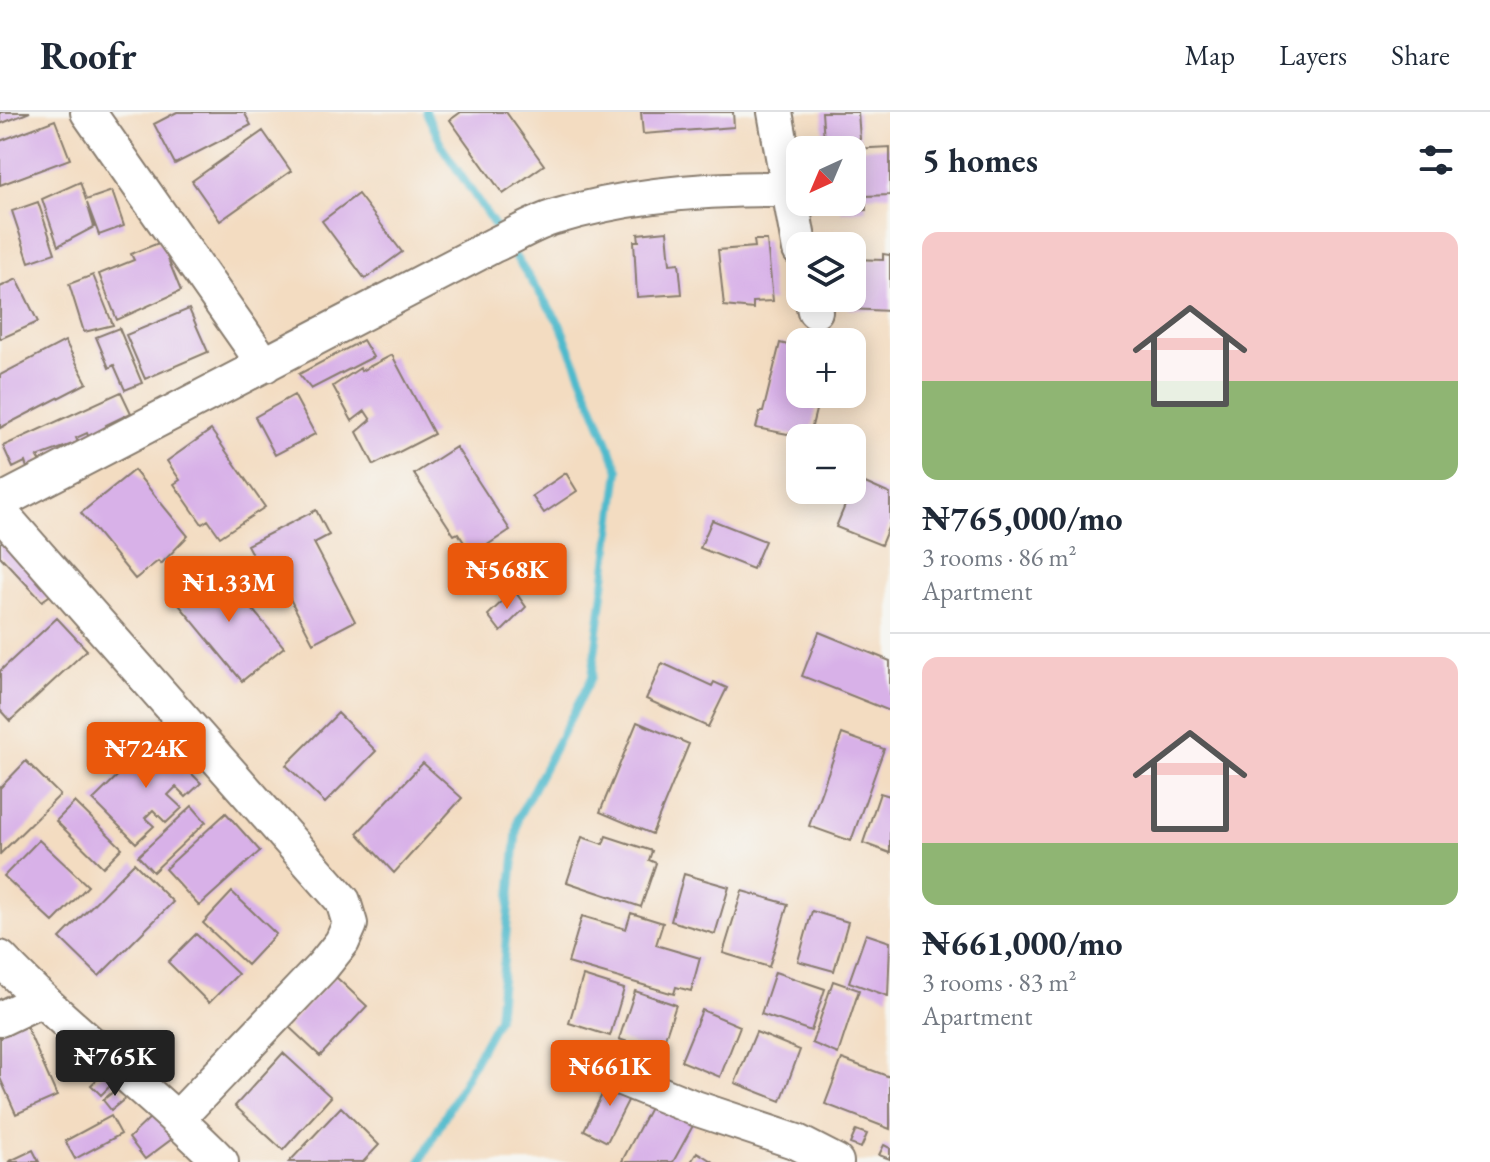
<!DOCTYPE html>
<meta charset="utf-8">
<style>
body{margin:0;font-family:"EB Garamond",serif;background:#f6f6f7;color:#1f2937;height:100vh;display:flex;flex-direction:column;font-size:30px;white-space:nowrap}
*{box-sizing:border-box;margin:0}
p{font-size:26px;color:#747a83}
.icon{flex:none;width:44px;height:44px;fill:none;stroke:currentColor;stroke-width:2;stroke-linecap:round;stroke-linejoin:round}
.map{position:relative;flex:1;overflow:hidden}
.drawer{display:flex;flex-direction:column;background:#fff;width:600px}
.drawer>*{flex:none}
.needle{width:52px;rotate:224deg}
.tools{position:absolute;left:786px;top:24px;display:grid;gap:16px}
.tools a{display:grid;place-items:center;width:80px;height:80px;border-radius:16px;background:#fff;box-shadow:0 4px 20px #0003;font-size:40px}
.price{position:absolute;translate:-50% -68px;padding:0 18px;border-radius:8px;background:#ea580c;color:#fff;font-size:26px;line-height:52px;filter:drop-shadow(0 2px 4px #0008)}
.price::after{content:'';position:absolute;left:50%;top:48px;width:24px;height:18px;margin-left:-12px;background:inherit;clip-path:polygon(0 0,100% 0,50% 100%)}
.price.selected{background:#222;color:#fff}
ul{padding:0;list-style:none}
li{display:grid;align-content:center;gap:16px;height:424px;padding:0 32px}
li+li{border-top:2px solid #e0e1e3}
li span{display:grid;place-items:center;height:248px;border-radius:16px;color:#555}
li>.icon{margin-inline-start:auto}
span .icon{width:144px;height:144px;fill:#fffc;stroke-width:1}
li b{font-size:34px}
h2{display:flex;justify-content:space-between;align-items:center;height:96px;padding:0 32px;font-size:34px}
header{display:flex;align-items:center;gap:48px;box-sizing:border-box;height:112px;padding:0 40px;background:#fff;border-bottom:2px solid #e0e1e3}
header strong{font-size:38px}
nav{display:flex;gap:44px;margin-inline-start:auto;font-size:28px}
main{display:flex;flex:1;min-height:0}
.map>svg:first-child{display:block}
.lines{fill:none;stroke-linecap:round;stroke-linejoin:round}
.stream{stroke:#50bacc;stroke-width:8}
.building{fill:#d8b1e8}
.minor-casing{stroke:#887c6e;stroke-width:38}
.minor{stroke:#fff;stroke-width:34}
</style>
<header>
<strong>Roofr</strong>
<nav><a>Map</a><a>Layers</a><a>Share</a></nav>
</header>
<main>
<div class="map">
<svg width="890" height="1050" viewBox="0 0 890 1050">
<rect width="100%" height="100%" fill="#f6f6f2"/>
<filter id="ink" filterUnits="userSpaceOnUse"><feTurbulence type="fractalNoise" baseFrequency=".0125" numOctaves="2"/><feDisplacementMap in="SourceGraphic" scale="16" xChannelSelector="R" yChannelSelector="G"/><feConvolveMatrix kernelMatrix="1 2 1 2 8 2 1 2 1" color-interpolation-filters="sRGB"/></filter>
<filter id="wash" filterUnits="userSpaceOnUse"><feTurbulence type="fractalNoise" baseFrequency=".006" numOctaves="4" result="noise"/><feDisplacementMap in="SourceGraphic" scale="32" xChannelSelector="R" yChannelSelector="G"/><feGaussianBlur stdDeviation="1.8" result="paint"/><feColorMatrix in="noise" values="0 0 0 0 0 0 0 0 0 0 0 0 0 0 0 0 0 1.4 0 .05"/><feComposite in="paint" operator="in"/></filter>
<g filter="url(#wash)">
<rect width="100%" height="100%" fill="#f3dcc1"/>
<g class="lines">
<path class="stream" d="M 426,0 L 444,38 L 499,120
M 420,1050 L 498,906 L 518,706 L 592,565 L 619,358 L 560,212 L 509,135"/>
</g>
<g id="blocks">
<path class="building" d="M 0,0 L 30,0 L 0,12 Z
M 177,0 L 244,0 L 251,13 L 175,52 L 154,12 Z
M 461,0 L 506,0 L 544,53 L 503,82 L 450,8 Z
M 641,0 L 733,0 L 734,15 L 643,22 Z
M 822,0 L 858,0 L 860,27 L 824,29 Z
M 55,8 L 70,47 L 0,73 L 0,29 Z
M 263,19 L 291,59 L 220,109 L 192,69 Z
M 890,35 L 890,83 L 865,84 L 866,98 L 841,100 L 840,90 L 852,90 L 852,37 Z
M 80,70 L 86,88 L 112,79 L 124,114 L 99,123 L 87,91 L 94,115 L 58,134 L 42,87 Z
M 358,82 L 402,140 L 365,167 L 322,109 Z
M 38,90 L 55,141 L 29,150 L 12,99 Z
M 667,119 L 670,152 L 679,151 L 682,182 L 637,185 L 634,129 L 639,129 L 638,122 Z
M 754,128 L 767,128 L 773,189 L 753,190 L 753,197 L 724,194 L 718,138 L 755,135 Z
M 161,130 L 181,179 L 117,208 L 99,162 L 134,148 L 131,142 Z
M 883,142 L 890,143 L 890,199 L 849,197 L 852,147 L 883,148 Z
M 93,163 L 113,213 L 84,220 L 69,172 Z
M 17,167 L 38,210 L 0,227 L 0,175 Z
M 189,197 L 208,240 L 145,267 L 126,223 Z
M 119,216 L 142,271 L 125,278 L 114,253 L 109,256 L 96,225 Z
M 363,228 L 373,245 L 311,277 L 299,262 Z
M 65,229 L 87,271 L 0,316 L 0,263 Z
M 780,231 L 800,236 L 800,282 L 820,282 L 809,326 L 756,316 L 760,300 L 763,300 Z
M 392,243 L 434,322 L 374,353 L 357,320 L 371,308 L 365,299 L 352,309 L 333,274 L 360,256 L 361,259 Z
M 121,280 L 131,301 L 106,313 L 108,317 L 89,326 L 87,321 L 76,326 L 78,330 L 37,345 L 40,350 L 27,356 L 25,350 L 13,356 L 3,334 Z
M 294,283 L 315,322 L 275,343 L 255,305 Z
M 211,318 L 265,395 L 220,425 L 208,408 L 202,412 L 174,372 L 180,368 L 167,349 Z
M 456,335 L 510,418 L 472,443 L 458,421 L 454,423 L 414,362 Z
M 134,358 L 188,424 L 161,452 L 158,449 L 135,467 L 81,401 Z
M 566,361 L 577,379 L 544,401 L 532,384 Z
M 856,367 L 890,382 L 890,411 L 881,433 L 836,415 Z
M 316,398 L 329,423 L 314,431 L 355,509 L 313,531 L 273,454 L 261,460 L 247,433 Z
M 712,408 L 765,429 L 753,457 L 700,436 Z
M 12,423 L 59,477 L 42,489 L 0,444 L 0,431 Z
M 216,454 L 284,535 L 242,569 L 175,488 Z
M 514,478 L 526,495 L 501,520 L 488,503 Z
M 57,506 L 87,538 L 10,609 L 0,598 L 0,559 Z
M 819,520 L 890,549 L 890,599 L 802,564 Z
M 662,551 L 712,574 L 714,570 L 727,576 L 708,615 L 646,587 Z
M 338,601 L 376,639 L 325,691 L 286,653 Z
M 637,610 L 689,632 L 652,722 L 600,700 Z
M 842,622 L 884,637 L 851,729 L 809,714 Z
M 156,626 L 201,671 L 186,685 L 176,675 L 168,683 L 182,696 L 166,711 L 153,698 L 145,706 L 154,714 L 136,731 L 93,688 Z
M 26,649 L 60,683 L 0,742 L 0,676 Z
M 423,651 L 462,686 L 394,761 L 357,721 Z
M 880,681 L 890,684 L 890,741 L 863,731 Z
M 75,690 L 122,736 L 103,755 L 56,709 Z
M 192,694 L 206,710 L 153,760 L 138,744 Z
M 226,701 L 260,739 L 199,794 L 165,757 Z
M 606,724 L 652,739 L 649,748 L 656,751 L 641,795 L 567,770 L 582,725 L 603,732 Z
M 39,728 L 88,774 L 53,810 L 4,764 Z
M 134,751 L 173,790 L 99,864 L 60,826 Z
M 684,762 L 729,775 L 715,822 L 671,809 Z
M 742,779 L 788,792 L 769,855 L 723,841 Z
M 232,780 L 276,822 L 247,853 L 203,811 Z
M 812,799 L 848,810 L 834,859 L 798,849 Z
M 631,801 L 663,811 L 656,833 L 700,846 L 691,879 L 676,875 L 674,882 L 568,851 L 582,804 L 626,817 Z
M 196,822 L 238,862 L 209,891 L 168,850 Z
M 866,822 L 890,830 L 888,884 L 849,870 Z
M 775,860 L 825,877 L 811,919 L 761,902 Z
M 335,864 L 367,894 L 320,944 L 288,914 Z
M 583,864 L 624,877 L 610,924 L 569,911 Z
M 833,869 L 859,878 L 838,942 L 812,931 Z
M 635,879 L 676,893 L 660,941 L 619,927 Z
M 702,898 L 740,914 L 720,965 L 681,949 Z
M 23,907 L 57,984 L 16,1002 L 0,966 L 0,917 Z
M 756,920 L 800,938 L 781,989 L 735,971 Z
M 283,941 L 331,985 L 283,1038 L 235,994 Z
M 842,947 L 890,965 L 890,1017 L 825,992 Z
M 106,959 L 115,969 L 101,983 L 91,973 Z
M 613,961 L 636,973 L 607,1030 L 584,1018 Z
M 119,975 L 127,985 L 111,998 L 103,988 Z
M 654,988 L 695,1010 L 673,1050 L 624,1050 L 622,1049 Z
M 341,995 L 379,1033 L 363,1050 L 289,1050 Z
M 157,999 L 176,1024 L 145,1047 L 129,1026 Z
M 111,1004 L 121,1022 L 75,1047 L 65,1029 Z
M 856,1018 L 867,1022 L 861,1036 L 850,1032 Z
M 884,1033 L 890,1036 L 890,1047 L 879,1043 Z
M 33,1038 L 39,1050 L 8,1050 Z
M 697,1040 L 713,1050 L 691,1050 Z"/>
</g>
</g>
<g filter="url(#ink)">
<use href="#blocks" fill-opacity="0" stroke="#887c6e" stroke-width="2"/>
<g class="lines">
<g class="minor-casing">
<path id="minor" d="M 88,0 L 265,253
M 775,0 L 800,138
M 812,186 L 815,199
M 0,390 L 494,133 C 514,124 534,111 555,105 C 629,82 711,76 787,77
M 0,400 L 343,789 L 350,812 L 342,830 L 322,855 L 177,1007
M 0,846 C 69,919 151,978 221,1050
M 0,907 L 40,888
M 599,957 L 692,995 L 797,1030 L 836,1050"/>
</g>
<use href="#minor" class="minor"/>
</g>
</g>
</svg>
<div class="tools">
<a><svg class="needle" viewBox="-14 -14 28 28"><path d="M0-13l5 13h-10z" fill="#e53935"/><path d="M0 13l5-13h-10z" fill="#747a83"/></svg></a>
<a><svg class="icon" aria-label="layers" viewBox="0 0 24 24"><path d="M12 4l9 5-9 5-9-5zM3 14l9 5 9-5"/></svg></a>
<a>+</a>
<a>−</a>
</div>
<b class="price" style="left:507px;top:499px">₦568K</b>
<b class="price" style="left:229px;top:512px">₦1.33M</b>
<b class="price" style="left:146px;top:678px">₦724K</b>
<b class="price selected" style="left:115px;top:986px">₦765K</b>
<b class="price" style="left:610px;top:996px">₦661K</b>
</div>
<section class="drawer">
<h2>5 homes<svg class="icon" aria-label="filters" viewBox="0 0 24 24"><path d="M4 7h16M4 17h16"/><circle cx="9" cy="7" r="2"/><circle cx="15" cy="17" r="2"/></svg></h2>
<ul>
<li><span style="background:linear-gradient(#f6c9c9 60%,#8fb573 0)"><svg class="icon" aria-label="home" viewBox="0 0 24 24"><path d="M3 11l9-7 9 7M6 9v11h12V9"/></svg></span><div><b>₦765,000/mo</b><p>3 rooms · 86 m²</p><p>Apartment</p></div></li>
<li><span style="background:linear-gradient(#f6c9c9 75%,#8fb573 0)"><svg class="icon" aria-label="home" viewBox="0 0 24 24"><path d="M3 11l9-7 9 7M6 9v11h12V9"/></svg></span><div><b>₦661,000/mo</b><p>3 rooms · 83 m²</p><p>Apartment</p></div></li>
</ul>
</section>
</main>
